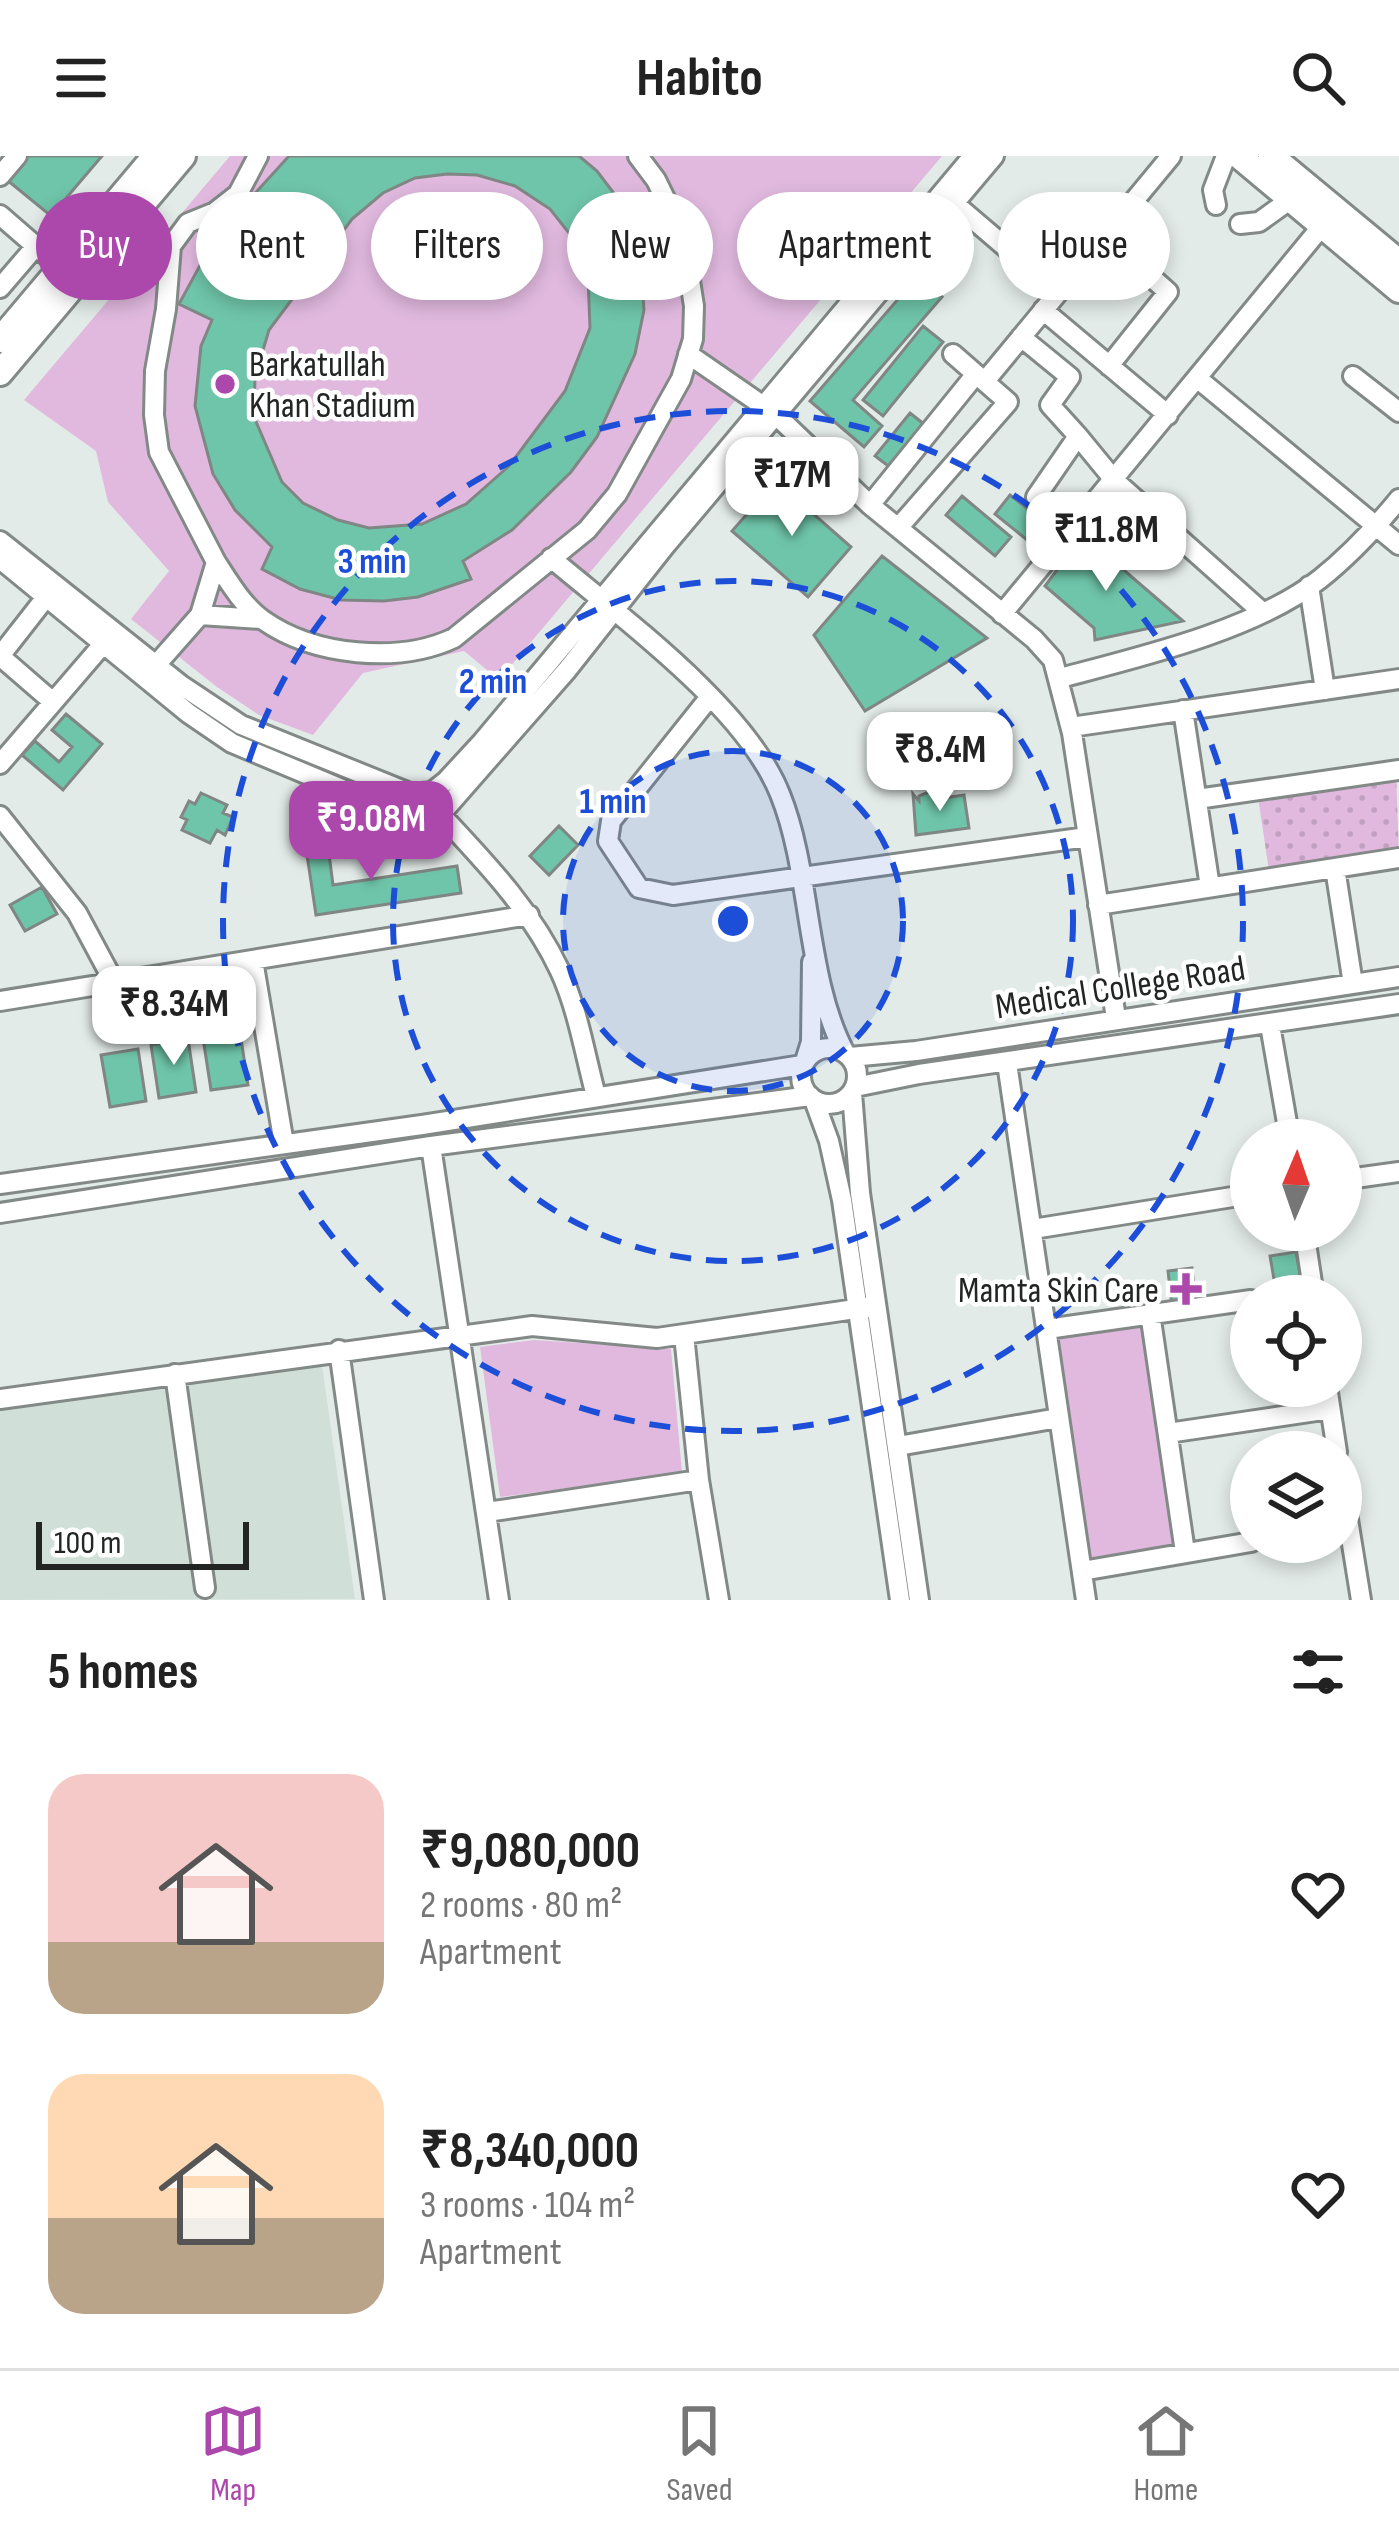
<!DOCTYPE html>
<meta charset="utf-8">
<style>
body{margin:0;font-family:"Sofia Sans Condensed",sans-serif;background:#f6f6f6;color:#222;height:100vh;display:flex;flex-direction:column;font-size:45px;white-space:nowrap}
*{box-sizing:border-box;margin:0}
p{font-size:39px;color:#767676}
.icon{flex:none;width:66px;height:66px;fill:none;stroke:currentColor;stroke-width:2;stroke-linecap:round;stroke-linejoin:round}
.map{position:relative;height:1444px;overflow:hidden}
.drawer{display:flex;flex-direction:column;background:#fff;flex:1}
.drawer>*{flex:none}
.guide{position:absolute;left:36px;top:36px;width:1329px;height:108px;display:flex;gap:24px}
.needle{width:78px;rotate:2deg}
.buttons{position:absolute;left:1230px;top:963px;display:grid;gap:24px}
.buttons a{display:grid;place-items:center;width:132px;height:132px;border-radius:50%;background:#fff;box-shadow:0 6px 18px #0003;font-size:60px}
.scale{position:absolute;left:36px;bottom:30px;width:213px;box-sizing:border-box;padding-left:12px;border:6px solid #222524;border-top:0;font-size:33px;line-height:42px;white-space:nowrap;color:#222524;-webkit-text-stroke:9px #fff;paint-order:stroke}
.price{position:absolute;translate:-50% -102px;padding:0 27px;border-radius:24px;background:#fff;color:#222;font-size:39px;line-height:78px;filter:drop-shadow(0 3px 6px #0008)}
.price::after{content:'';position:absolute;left:50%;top:72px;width:36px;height:27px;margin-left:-18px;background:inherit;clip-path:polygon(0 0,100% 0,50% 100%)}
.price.active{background:#ac47ac;color:#fff}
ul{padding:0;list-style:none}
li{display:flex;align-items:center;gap:36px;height:300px;padding:0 48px}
li span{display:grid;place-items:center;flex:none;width:336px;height:240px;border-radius:36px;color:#555}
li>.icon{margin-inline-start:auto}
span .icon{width:144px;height:144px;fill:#fffc;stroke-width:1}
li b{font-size:51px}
h2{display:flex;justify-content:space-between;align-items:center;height:144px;padding:0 48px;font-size:51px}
.tag{padding:0 42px;border-radius:54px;background:#fff;box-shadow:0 6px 18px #0003;font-size:42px;line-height:108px}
.tag.active{background:#ac47ac;color:#fff}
header{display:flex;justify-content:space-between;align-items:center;height:156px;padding:0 48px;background:#fff;font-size:54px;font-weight:700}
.dock{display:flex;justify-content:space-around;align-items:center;height:168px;border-top:3px solid #e0e0e0;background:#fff;font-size:33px;color:#767676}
.dock a{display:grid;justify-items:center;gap:6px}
.dock .active{color:#ac47ac}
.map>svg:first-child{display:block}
.built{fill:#d0e0d9}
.green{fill:#e1b9df}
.park{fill:url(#park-dots)}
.building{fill:#6fc5a9;stroke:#7f8683;stroke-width:3;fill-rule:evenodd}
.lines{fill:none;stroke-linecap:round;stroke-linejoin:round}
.minor-casing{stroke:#828986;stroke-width:24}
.major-casing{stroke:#828986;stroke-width:30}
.minor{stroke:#fff;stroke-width:18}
.major{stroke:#fff;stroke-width:24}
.ring{fill:none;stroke:#1d4ed8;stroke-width:6;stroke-dasharray:21 15}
.poi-dot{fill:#ac47ac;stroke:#fff;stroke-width:4.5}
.labels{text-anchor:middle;stroke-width:9;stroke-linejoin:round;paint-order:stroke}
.poi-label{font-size:36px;fill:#222524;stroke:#fff;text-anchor:start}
.street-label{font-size:36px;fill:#222524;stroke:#fff}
.centre{fill:#1d4ed8;stroke:#fff;stroke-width:6}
.ring-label{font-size:36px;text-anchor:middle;font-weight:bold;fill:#1d4ed8;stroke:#fff;stroke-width:9;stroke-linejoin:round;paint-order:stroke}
</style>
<header><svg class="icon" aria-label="menu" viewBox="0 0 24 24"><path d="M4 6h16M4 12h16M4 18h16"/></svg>Habito<svg class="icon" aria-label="search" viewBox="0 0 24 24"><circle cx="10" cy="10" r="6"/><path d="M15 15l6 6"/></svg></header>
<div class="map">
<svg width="1399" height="1444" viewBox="0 0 1399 1444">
<defs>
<pattern id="park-dots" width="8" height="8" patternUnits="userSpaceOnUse" patternTransform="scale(3)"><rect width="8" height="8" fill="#e1b9df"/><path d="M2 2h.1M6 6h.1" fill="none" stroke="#c19fbf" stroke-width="1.8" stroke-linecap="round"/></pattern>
</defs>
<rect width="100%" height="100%" fill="#e3ebe8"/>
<path class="built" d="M 322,1209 L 355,1443 L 0,1444 L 0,1253 Z"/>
<path class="green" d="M 230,0 L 942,0 L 499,524 L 464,495 L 363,517 L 313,579 L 259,559 L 217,531 L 131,463 L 169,415 L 108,346 L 96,295 L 24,244 Z
M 1142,1167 L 1176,1390 L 1091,1405 L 1058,1179 Z
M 534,1184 L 671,1193 L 682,1317 L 500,1341 L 480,1191 Z"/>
<path class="park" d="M 1396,615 L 1399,702 L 1270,722 L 1257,634 Z"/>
<path class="building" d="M 27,0 L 102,0 L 51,60 L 7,24 Z
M 289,0 L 579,0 L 597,15 L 619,44 L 641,112 L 644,154 L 635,198 L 597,281 L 571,316 L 512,374 L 463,405 L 471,423 L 418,441 L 384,445 L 341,444 L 300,433 L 262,413 L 272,391 L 235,354 L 213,318 L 195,250 L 201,190 L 212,164 L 179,148 L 216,80 ZM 447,18 L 477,19 L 515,30 L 550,53 L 573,82 L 588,121 L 590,172 L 565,235 L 509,310 L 466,348 L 422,368 L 369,372 L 338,364 L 303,347 L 282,326 L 254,261 L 255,221 L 269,174 L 352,63 L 383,37 L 415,22 Z
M774 108a27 27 0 1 1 54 0a27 27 0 1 1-54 0Z
M 918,120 L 942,141 L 853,244 L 882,270 L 864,291 L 810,245 Z
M 923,170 L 943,186 L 883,260 L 863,244 Z
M 910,257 L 929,272 L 895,315 L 875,300 Z
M 776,325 L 851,391 L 808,441 L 732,375 Z
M 1010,339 L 1048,369 L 1032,388 L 995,358 Z
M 962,340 L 1011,381 L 995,400 L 946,359 Z
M 1083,379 L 1183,465 L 1095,484 L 1094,472 L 1045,430 Z
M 882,400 L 987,482 L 865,555 L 814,479 Z
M 66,558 L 102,588 L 63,634 L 22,599 L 35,585 L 59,606 L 72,591 L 52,574 Z
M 972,566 L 976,581 L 918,596 L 913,581 Z
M 936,633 L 937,643 L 964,639 L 969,672 L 916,679 L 913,638 L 919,645 L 919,640 Z
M 201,637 L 227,649 L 223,657 L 233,661 L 225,679 L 217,674 L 210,687 L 182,674 L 187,664 L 181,661 L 189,645 L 195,648 Z
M 322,648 L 325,668 L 303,672 L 300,651 Z
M 559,670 L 578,689 L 549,719 L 530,700 Z
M 326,675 L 333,729 L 457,710 L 461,737 L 316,759 L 304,679 Z
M 42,731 L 57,758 L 25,775 L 10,749 Z
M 240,876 L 248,929 L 211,934 L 203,882 Z
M 188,883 L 196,936 L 159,942 L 151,889 Z
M 138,893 L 146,945 L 110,951 L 101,899 Z
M 1296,1096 L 1302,1130 L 1276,1135 L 1270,1100 Z
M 1192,1112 L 1196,1147 L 1172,1150 L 1168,1115 Z"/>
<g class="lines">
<g class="minor-casing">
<path id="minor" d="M 0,20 L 17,0
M 955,48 L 1058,136
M 1216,49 L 1213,34 L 1226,0
M 0,59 L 61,112
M 1240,68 L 1259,66 L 1291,43
M 1105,80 L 1168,136 L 1109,210
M 0,132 L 36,90
M 1043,154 L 1168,259
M 1021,181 L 1070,221 L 1050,249 L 1078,280
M 688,198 L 775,258 L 870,349 L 1034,483 L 1053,504 L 1072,577 L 1116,862
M 1353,220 L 1399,256
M 1197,222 L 1399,389
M 985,225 L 1171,0
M 870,349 L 976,218
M 898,372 L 1008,246 L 953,198
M 1068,380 L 1039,354 L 1036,341 L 1078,280 L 1115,325 L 1261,455
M 0,385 L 181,529 L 241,569 L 412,638 L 432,636 L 446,625 L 482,586 L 973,0
M 551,402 C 622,462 746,552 780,638 C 812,717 805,821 845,897
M 0,403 L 188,557 L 232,587 L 385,651 C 404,656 428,661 446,652 L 567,514 L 665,390 L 994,0
M 216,406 C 229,426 243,450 263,464 C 314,500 399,508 454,482 L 587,374 L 617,338 L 681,223 L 693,183 L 694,150 L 688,112 L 677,67 L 656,24 L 638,0
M 1309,430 L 1325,534
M 1002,458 L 1322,70
M 200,459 L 261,463
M 0,500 L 47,440
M 0,500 L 53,546
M 156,509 L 200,459 L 216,406 L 159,296 L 154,259 L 155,215 L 166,153 L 171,90 L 188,67 L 215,56 L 238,38 L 258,0
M 1060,522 C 1140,501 1255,474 1320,423 C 1349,400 1376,371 1399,343
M 709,542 L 611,665 L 608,685 L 639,732 L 673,739 L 1087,681
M 1183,554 L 1210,731
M 1071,571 L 1399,523
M 0,608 L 104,487
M 1197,643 L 1399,614
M 430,647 C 479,700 529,749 560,815 C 578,854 585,899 596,940
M 0,660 L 77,757 L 114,826
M 1335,712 L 1353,828
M 1098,749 L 1399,702
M 253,804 L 284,988
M 0,845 L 529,759
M 1270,869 L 1290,984
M801 920a28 28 0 1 1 56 0a28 28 0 1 1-56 0Z
M 850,901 L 916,895 L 1399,821
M 806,902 L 811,886 L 812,806
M 1007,907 L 1086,1444
M 855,931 L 919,918 L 1399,848
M 852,937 L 860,1037 L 919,1444
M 814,944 L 829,985 L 842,1044 L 900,1444
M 431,990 L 499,1444
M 1341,1024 L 1399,1016
M 0,1028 L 422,969 L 802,909
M 0,1057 L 431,990 L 810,940
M 1033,1073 L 1251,1038
M 1304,1074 L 1314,1140
M 1286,1140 L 1314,1137
M 1150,1157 L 1185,1396
M 1047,1173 L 1251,1144
M 684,1179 L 699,1324 L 719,1444
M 339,1194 L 374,1444
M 175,1218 L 205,1432
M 1327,1230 L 1337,1296
M 0,1243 L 532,1170 L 657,1182 L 876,1150
M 1168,1277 L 1330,1253
M 898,1290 L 1058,1262
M 1341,1320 L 1361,1444
M 487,1356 L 699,1324
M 1082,1415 L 1251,1386"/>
</g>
<g class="major-casing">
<path id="major" d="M 1239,0 L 1399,134
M 1271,0 L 1399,106
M 0,184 L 155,0
M 0,217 L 183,0"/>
</g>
<use href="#minor" class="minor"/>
<use href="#major" class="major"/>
</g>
<circle cx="733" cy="765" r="170" fill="#1d4ed8" fill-opacity=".12"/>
<g class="ring">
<circle cx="733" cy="765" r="170"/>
<circle cx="733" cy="765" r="340"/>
<circle cx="733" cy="765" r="510"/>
</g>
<g class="poi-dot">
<circle cx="225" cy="228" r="12"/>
<path d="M1180 1115h12v12h12v12h-12v12h-12v-12h-12v-12h12z"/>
</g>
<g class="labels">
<g class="poi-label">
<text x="249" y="220">Barkatullah<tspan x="249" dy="41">Khan Stadium</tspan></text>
<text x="1159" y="1146" text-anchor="end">Mamta Skin Care</text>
</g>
<g class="street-label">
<text transform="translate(1120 830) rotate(-9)" y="13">Medical College Road</text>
</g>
</g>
<circle cx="733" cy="765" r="18" class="centre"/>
<g class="ring-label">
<text x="372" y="417">3 min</text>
<text x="493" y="537">2 min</text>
<text x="613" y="657">1 min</text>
</g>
</svg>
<div class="buttons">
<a><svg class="needle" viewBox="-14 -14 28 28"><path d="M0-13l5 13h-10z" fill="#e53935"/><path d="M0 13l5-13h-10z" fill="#767676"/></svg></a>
<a><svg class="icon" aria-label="locate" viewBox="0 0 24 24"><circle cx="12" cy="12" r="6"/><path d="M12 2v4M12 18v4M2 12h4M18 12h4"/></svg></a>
<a><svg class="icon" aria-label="layers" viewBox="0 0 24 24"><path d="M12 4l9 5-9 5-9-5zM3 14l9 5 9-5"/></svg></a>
</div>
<div class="scale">100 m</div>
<b class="price" style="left:792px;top:383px">₹17M</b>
<b class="price" style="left:1106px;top:438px">₹11.8M</b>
<b class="price" style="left:940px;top:658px">₹8.4M</b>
<b class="price active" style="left:371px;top:727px">₹9.08M</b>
<b class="price" style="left:174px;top:912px">₹8.34M</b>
<div class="guide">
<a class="tag active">Buy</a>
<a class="tag">Rent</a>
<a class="tag">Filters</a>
<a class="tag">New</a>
<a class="tag">Apartment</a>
<a class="tag">House</a>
</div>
</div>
<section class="drawer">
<h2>5 homes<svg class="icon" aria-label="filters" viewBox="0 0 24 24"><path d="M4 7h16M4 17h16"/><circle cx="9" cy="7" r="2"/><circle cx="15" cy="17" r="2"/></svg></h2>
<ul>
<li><span style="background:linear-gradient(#f6c9c9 70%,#b9a48a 0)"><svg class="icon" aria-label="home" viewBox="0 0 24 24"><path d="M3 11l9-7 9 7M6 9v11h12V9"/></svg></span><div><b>₹9,080,000</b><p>2 rooms · 80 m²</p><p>Apartment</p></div><svg class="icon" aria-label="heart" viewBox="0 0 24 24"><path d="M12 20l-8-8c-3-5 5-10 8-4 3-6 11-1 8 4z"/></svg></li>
<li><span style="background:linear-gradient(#ffd9b3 60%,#b9a48a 0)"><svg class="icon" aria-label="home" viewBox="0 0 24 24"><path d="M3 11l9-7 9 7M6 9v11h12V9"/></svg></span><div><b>₹8,340,000</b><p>3 rooms · 104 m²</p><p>Apartment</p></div><svg class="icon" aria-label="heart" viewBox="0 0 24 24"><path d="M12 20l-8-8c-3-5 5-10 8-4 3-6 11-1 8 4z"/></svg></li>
</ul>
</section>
<nav class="dock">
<a class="active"><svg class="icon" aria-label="map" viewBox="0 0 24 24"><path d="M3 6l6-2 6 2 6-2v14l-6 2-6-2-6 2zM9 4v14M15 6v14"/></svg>Map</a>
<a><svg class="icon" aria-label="saved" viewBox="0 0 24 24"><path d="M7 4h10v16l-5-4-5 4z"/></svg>Saved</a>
<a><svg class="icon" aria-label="home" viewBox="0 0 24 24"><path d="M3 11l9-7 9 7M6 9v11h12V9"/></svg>Home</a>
</nav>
